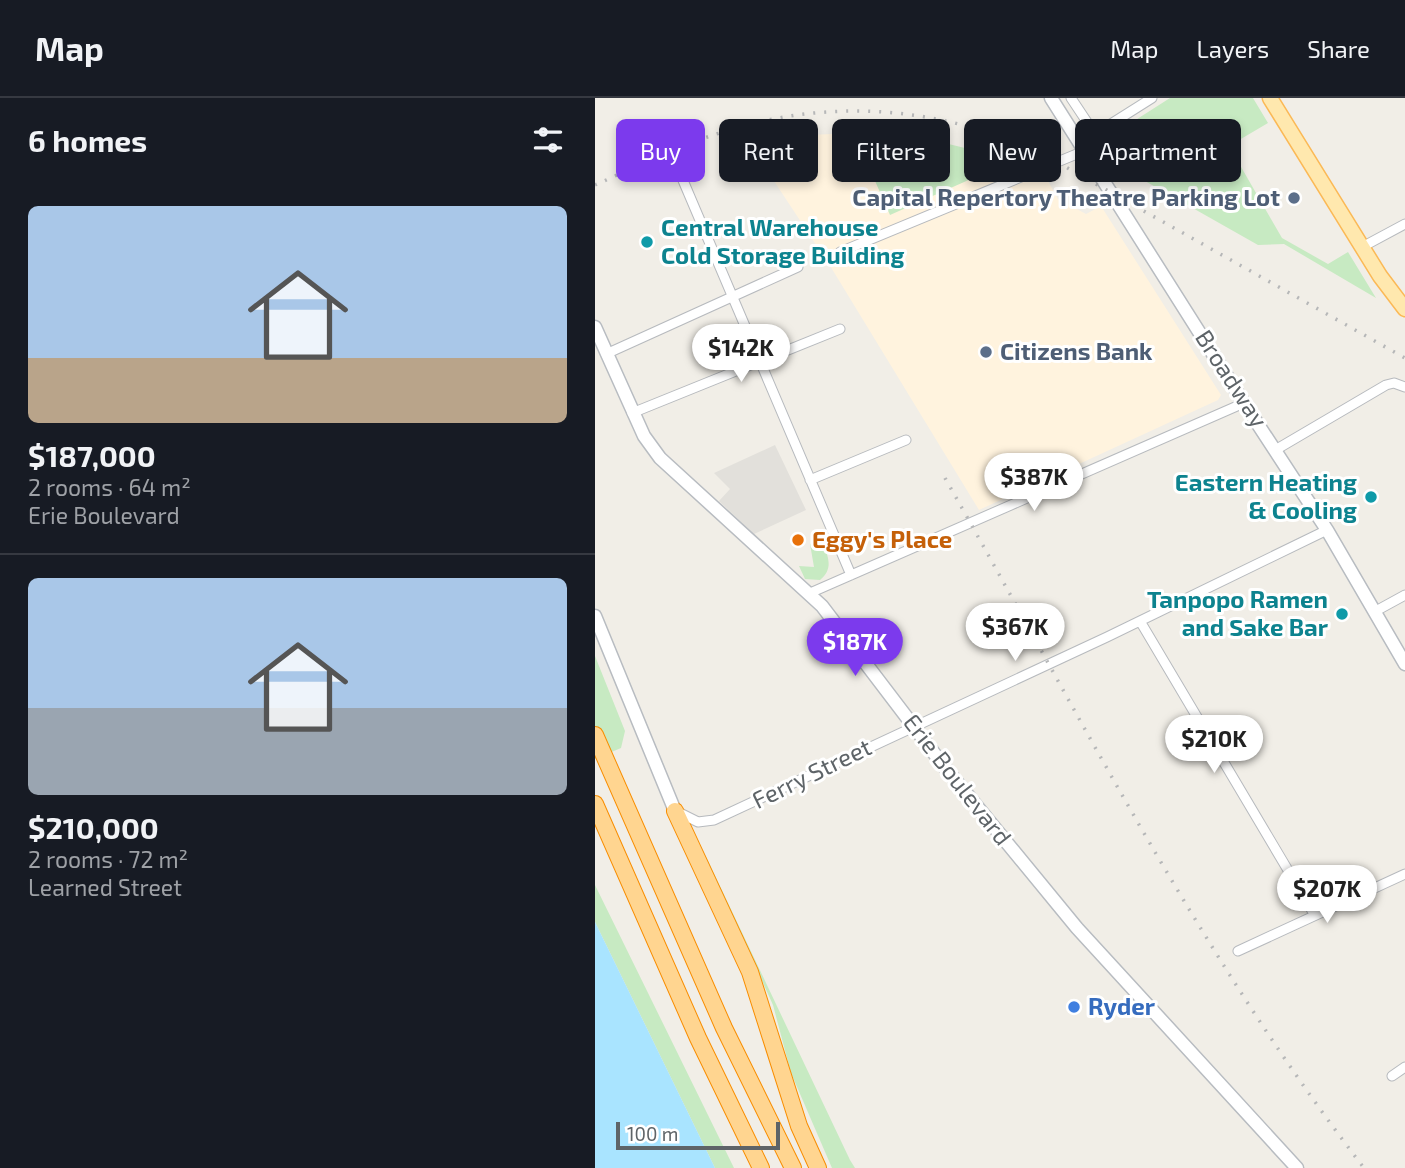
<!DOCTYPE html>
<meta charset="utf-8">
<style>
body{margin:0;font-family:"Exo 2",sans-serif;background:#242831;color:#f1f3f6;height:100vh;display:flex;flex-direction:column;font-size:26px;white-space:nowrap}
*{box-sizing:border-box;margin:0}
p{font-size:23px;color:#9ea1a6}
.icon{flex:none;width:38px;height:38px;fill:none;stroke:currentColor;stroke-width:2;stroke-linecap:round;stroke-linejoin:round}
.map{position:relative;flex:1;overflow:hidden}
.sheet{display:flex;flex-direction:column;background:#171b24;width:595px}
.sheet>*{flex:none}
.banner{position:absolute;left:21px;top:21px;width:665px;height:63px;display:flex;gap:14px}
.scale{position:absolute;left:21px;bottom:18px;width:164px;box-sizing:border-box;padding-left:7px;border:4px solid #5e6468;border-top:0;font-size:19px;line-height:24px;white-space:nowrap;color:#5e6468;-webkit-text-stroke:5px #fff;paint-order:stroke}
.price{position:absolute;translate:-50% -60px;padding:0 16px;border-radius:24px;background:#fff;color:#222;font-size:23px;line-height:46px;filter:drop-shadow(0 2px 4px #0008)}
.price::after{content:'';position:absolute;left:50%;top:42px;width:21px;height:16px;margin-left:-10px;background:inherit;clip-path:polygon(0 0,100% 0,50% 100%)}
.price.current{background:#7c3aed;color:#fff}
ul{padding:0;list-style:none}
li{display:grid;align-content:center;gap:14px;height:371px;padding:0 28px}
li+li{border-top:2px solid #363941}
li span{display:grid;place-items:center;height:217px;border-radius:10px;color:#555}
li>.icon{margin-inline-start:auto}
span .icon{width:126px;height:126px;fill:#fffc;stroke-width:1}
li b{font-size:30px}
h2{display:flex;justify-content:space-between;align-items:center;height:84px;padding:0 28px;font-size:30px}
.pill{padding:0 24px;border-radius:10px;background:#171b24;box-shadow:0 4px 10px #0003;font-size:24px;line-height:63px}
.pill.current{background:#7c3aed;color:#fff}
header{display:flex;align-items:center;gap:42px;box-sizing:border-box;height:98px;padding:0 35px;background:#171b24;border-bottom:2px solid #363941}
header strong{font-size:33px}
nav{display:flex;gap:38px;margin-inline-start:auto;font-size:24px}
main{display:flex;flex:1;min-height:0}
.map>svg:first-child{display:block}
.commercial{fill:#fff3de}
.industrial{fill:#e2e0db}
.green{fill:#c7eac2}
.water{fill:#a9e4ff}
.lines{fill:none;stroke-linecap:round;stroke-linejoin:round}
.street-casing{stroke:#b7babe;stroke-width:11}
.secondary-casing{stroke:#b8bcc1;stroke-width:15}
.primary-casing{stroke:#fbb956;stroke-width:17}
.highway-casing{stroke:#f88d00;stroke-width:18}
.street{stroke:#fff;stroke-width:9}
.secondary{stroke:#fff;stroke-width:12}
.primary{stroke:#ffe8ae;stroke-width:14}
.highway{stroke:#ffd590;stroke-width:16}
.rail{stroke:#b6b7b8;stroke-width:3.5;stroke-dasharray:2 9;stroke-linecap:butt}
.service-dot{fill:#5c6f8a;stroke:#fff;stroke-width:2.5}
.culture-dot{fill:#0f9aa8;stroke:#fff;stroke-width:2.5}
.food-dot{fill:#e8710a;stroke:#fff;stroke-width:2.5}
.shop-dot{fill:#3f7fe0;stroke:#fff;stroke-width:2.5}
.labels{text-anchor:middle;stroke-width:6;stroke-linejoin:round;paint-order:stroke}
.service-label{font-size:24px;font-weight:bold;fill:#4e5e75;stroke:#fff;text-anchor:end}
.culture-label{font-size:24px;font-weight:bold;fill:#0d838f;stroke:#fff;text-anchor:end}
.street-label{font-size:24px;fill:#5e6468;stroke:#fff}
.food-label{font-size:24px;font-weight:bold;fill:#c56008;stroke:#fff;text-anchor:start}
.shop-label{font-size:24px;font-weight:bold;fill:#366cbe;stroke:#fff;text-anchor:start}
</style>
<header>
<strong>Map</strong>
<nav><a>Map</a><a>Layers</a><a>Share</a></nav>
</header>
<main>
<section class="sheet">
<h2>6 homes<svg class="icon" aria-label="filters" viewBox="0 0 24 24"><path d="M4 7h16M4 17h16"/><circle cx="9" cy="7" r="2"/><circle cx="15" cy="17" r="2"/></svg></h2>
<ul>
<li><span style="background:linear-gradient(#a9c7e8 70%,#b9a48a 0)"><svg class="icon" aria-label="home" viewBox="0 0 24 24"><path d="M3 11l9-7 9 7M6 9v11h12V9"/></svg></span><div><b>$187,000</b><p>2 rooms · 64 m²</p><p>Erie Boulevard</p></div></li>
<li><span style="background:linear-gradient(#a9c7e8 60%,#9aa5b1 0)"><svg class="icon" aria-label="home" viewBox="0 0 24 24"><path d="M3 11l9-7 9 7M6 9v11h12V9"/></svg></span><div><b>$210,000</b><p>2 rooms · 72 m²</p><p>Learned Street</p></div></li>
</ul>
</section>
<div class="map">
<svg width="810" height="1070" viewBox="0 0 810 1070">
<rect width="100%" height="100%" fill="#f1eee7"/>
<path class="commercial" d="M 259,35 L 295,116 L 427,58 L 466,77 L 453,83 L 463,101 L 491,116 L 506,108 L 626,297 L 623,302 L 384,412 L 237,171 L 156,48 L 215,37 Z"/>
<path class="industrial" d="M 180,347 L 211,412 L 159,436 L 124,403 L 135,391 L 119,375 Z"/>
<path class="green" d="M 575,0 L 658,0 L 673,25 L 634,48 L 687,140 L 733,166 L 753,154 L 781,200 L 689,146 L 663,147 L 527,70 L 521,75 L 503,46 Z
M 259,35 C 313,36 363,45 414,64 L 295,117 Z
M 227,441 C 232,458 240,469 225,482 L 210,481 L 204,468 L 219,469 L 215,446 Z
M 0,558 L 30,633 L 26,650 L 0,661 Z
M 105,746 L 255,1062 L 260,1070 L 237,1070 L 196,975 L 178,907 Z
M 0,787 L 139,1070 L 120,1070 L 0,824 Z"/>
<path class="water" d="M 0,824 L 120,1070 L 0,1070 Z"/>
<g class="lines">
<g class="street-casing">
<path id="street" d="M 476,0 L 500,36 L 557,0
M 87,80 L 256,477
M 769,148 L 810,126
M 245,154 L 489,53
M 11,256 L 203,169
M 37,315 L 245,231
M 682,351 L 791,287 L 799,285 L 810,289
M 215,382 L 311,342
M 215,495 L 649,305
M 779,514 L 810,497
M 545,523 L 719,816
M 81,713 L 103,724 L 119,722 L 512,539 L 732,432
M 643,853 L 810,776
M 797,978 L 810,969"/>
</g>
<g class="secondary-casing">
<path id="secondary" d="M 456,0 L 649,305 L 732,432 L 810,566
M 0,229 L 49,338 L 65,360 L 227,508 L 348,667 L 482,830 L 702,1070
M 0,518 L 80,713"/>
</g>
<g class="primary-casing">
<path id="primary" d="M 675,0 L 785,178 L 810,211"/>
</g>
<g class="highway-casing">
<path id="highway" d="M 0,637 L 129,930 L 198,1070
M 0,706 L 103,940 L 166,1070
M 80,713 L 155,874 L 204,1028 L 223,1070"/>
</g>
<use href="#street" class="street"/>
<use href="#secondary" class="secondary"/>
<use href="#primary" class="primary"/>
<use href="#highway" class="highway"/>
<path class="rail" d="M 0,87 C 45,67 91,44 138,31 C 242,0 346,10 444,54 L 810,260
M 350,380 C 483,614 604,856 769,1070"/>
</g>
<g class="service-dot">
<circle cx="699" cy="100" r="7"/>
<circle cx="391" cy="254" r="7"/>
</g>
<g class="culture-dot">
<circle cx="52" cy="144" r="7"/>
<circle cx="776" cy="399" r="7"/>
<circle cx="747" cy="516" r="7"/>
</g>
<circle class="food-dot" cx="203" cy="442" r="7"/>
<circle class="shop-dot" cx="479" cy="909" r="7"/>
<g class="labels">
<g class="service-label">
<text x="685" y="108">Capital Repertory Theatre Parking Lot</text>
<text x="405" y="262" text-anchor="start">Citizens Bank</text>
</g>
<g class="culture-label">
<text x="66" y="138" text-anchor="start">Central Warehouse<tspan x="66" dy="28">Cold Storage Building</tspan></text>
<text x="762" y="393">Eastern Heating<tspan x="762" dy="28">&amp; Cooling</tspan></text>
<text x="733" y="510">Tanpopo Ramen<tspan x="733" dy="28">and Sake Bar</tspan></text>
</g>
<g class="street-label">
<text transform="translate(636 281) rotate(57)" y="8">Broadway</text>
<text transform="translate(217 676) rotate(-26)" y="8">Ferry Street</text>
<text transform="translate(362 682) rotate(52)" y="8">Erie Boulevard</text>
</g>
<g class="food-label">
<text x="217" y="450">Eggy's Place</text>
</g>
<g class="shop-label">
<text x="493" y="917">Ryder</text>
</g>
</g>
</svg>
<div class="scale">100 m</div>
<b class="price" style="left:146px;top:286px">$142K</b>
<b class="price" style="left:439px;top:415px">$387K</b>
<b class="price" style="left:420px;top:565px">$367K</b>
<b class="price current" style="left:260px;top:580px">$187K</b>
<b class="price" style="left:619px;top:677px">$210K</b>
<b class="price" style="left:732px;top:827px">$207K</b>
<div class="banner">
<a class="pill current">Buy</a>
<a class="pill">Rent</a>
<a class="pill">Filters</a>
<a class="pill">New</a>
<a class="pill">Apartment</a>
</div>
</div>
</main>
